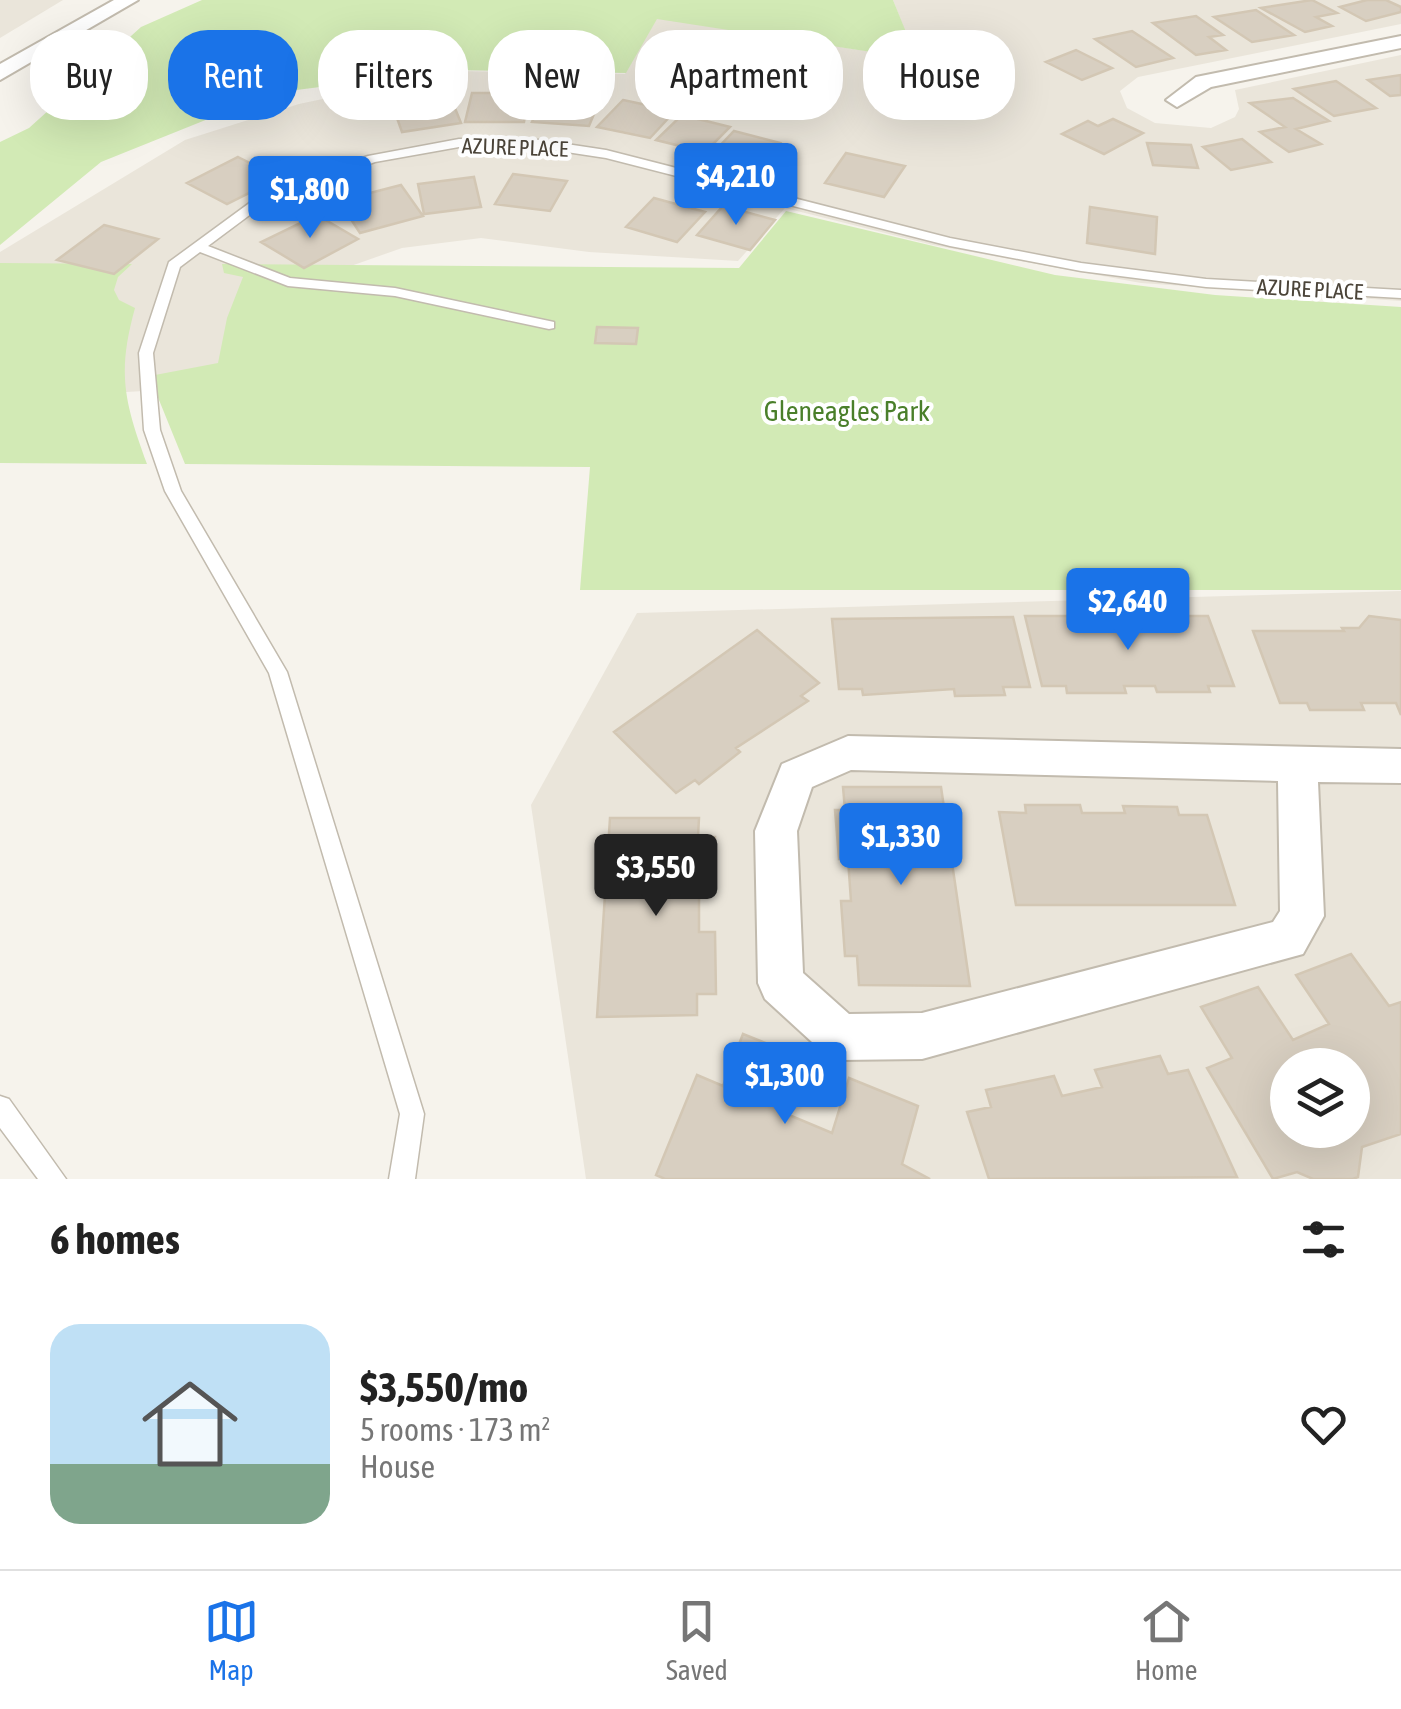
<!DOCTYPE html>
<meta charset="utf-8">
<style>
body{margin:0;font-family:"Asap Condensed",sans-serif;background:#f2f2f2;color:#222;height:100vh;display:flex;flex-direction:column;font-size:38px;white-space:nowrap}
*{box-sizing:border-box;margin:0}
p{font-size:32px;color:#767676}
.icon{flex:none;width:55px;height:55px;fill:none;stroke:currentColor;stroke-width:2;stroke-linecap:round;stroke-linejoin:round}
.map{position:relative;height:1179px;overflow:hidden}
.sheet{display:flex;flex-direction:column;background:#fff;flex:1}
.sheet>*{flex:none}
.hud{position:absolute;left:30px;top:30px;width:1342px;height:90px;display:flex;gap:20px}
.controls{position:absolute;left:1270px;top:1048px;display:grid;gap:20px}
.controls a{display:grid;place-items:center;width:100px;height:100px;border-radius:50%;background:#fff;box-shadow:0 10px 40px #0002;font-size:50px}
.price{position:absolute;translate:-50% -85px;padding:0 22px;border-radius:10px;background:#1a73e8;color:#fff;font-size:32px;line-height:65px;filter:drop-shadow(0 2px 5px #0008)}
.price::after{content:'';position:absolute;left:50%;top:60px;width:30px;height:22px;margin-left:-15px;background:inherit;clip-path:polygon(0 0,100% 0,50% 100%)}
.price.active{background:#222;color:#fff}
ul{padding:0;list-style:none}
li{display:flex;align-items:center;gap:30px;height:250px;padding:0 50px}
li span{display:grid;place-items:center;flex:none;width:280px;height:200px;border-radius:30px;color:#555}
li>.icon{margin-inline-start:auto}
span .icon{width:120px;height:120px;fill:#fffc;stroke-width:1}
li b{font-size:42px}
h2{display:flex;justify-content:space-between;align-items:center;height:120px;padding:0 50px;font-size:42px}
.tag{padding:0 35px;border-radius:40px;background:#fff;box-shadow:0 10px 40px #0002;font-size:35px;line-height:90px}
.tag.active{background:#1a73e8;color:#fff}
.tab-bar{display:flex;justify-content:space-around;align-items:center;height:140px;border-top:2px solid #e0e0e0;background:#fff;font-size:28px;color:#767676}
.tab-bar a{display:grid;justify-items:center;gap:5px}
.tab-bar .active{color:#1a73e8}
.map>svg:first-child{display:block}
.residential{fill:#eae5da;fill-rule:evenodd}
.green{fill:#d2eab5}
.building{fill:#d8cfc1;stroke:#d3c7b4;stroke-width:2.5;fill-rule:evenodd}
.lines{fill:none;stroke-linecap:round;stroke-linejoin:round}
.service-casing{stroke:#c2bbae;stroke-width:3}
.minor-casing{stroke:#c2bbae;stroke-width:4}
.service{fill:#fff;fill-rule:evenodd}
.minor{fill:#fff;fill-rule:evenodd}
.labels{text-anchor:middle;stroke-width:8;stroke-linejoin:round;paint-order:stroke}
.far-street-label{font-size:22px;fill:#4b4439;stroke:#fff}
.park-label{font-size:28px;fill:#4a7f2a;stroke:#fff}
</style>
<div class="map">
<svg width="1401" height="1179" viewBox="0 0 1401 1179">
<rect width="100%" height="100%" fill="#f6f3ec"/>
<path class="residential" d="M 0,0 L 63,0 L 0,38 Z
M 893,0 L 1401,0 L 1401,24 L 1138,77 L 1120,91 L 1127,108 L 1155,123 L 1211,128 L 1235,117 L 1239,109 L 1235,90 L 1401,55 L 1401,301 L 1141,283 L 933,245 L 785,208 L 738,261 L 589,252 L 481,238 L 402,248 L 311,280 L 301,382 L 92,394 L 0,264 L 0,252 L 185,140 L 299,104 L 455,71 L 625,74 L 657,18 L 916,59 Z
M 1401,591 L 1401,1179 L 586,1179 L 531,805 L 637,613 ZM 1288,1065 L 1352,1065 L 1352,1130 L 1288,1130 Z"/>
<path class="green" d="M 202,0 L 893,0 L 917,59 L 657,19 L 626,73 L 453,70 L 273,93 L 101,162 L 0,245 L 0,142 L 29,128 L 141,27 Z
M 786,211 L 1055,275 L 1215,295 L 1401,307 L 1401,590 L 580,590 L 590,467 L 185,464 L 157,395 L 155,375 L 218,363 L 227,318 L 243,277 L 224,273 L 222,264 L 739,268 Z
M 0,263 L 132,264 L 118,277 L 114,290 L 119,300 L 135,308 C 117,373 124,401 147,464 L 0,463 Z"/>
<path class="building" d="M 1312,0 L 1337,13 L 1316,17 L 1332,26 L 1305,32 L 1261,8 Z
M 1367,0 L 1386,0 L 1401,7 L 1401,12 L 1366,21 L 1340,7 Z
M 1256,10 L 1294,35 L 1252,42 L 1214,17 Z
M 1196,16 L 1223,35 L 1209,37 L 1226,50 L 1196,55 L 1153,23 Z
M 1132,31 L 1173,58 L 1136,67 L 1095,39 Z
M 1076,50 L 1112,68 L 1082,80 L 1046,62 Z
M 904,74 L 948,75 L 953,98 L 908,97 Z
M 1401,75 L 1401,95 L 1390,96 L 1368,80 Z
M 1336,81 L 1376,108 L 1334,116 L 1294,89 Z
M 472,93 L 529,93 L 524,122 L 465,122 Z
M 545,93 L 601,97 L 589,126 L 532,122 Z
M 450,96 L 461,123 L 402,132 L 392,104 Z
M 1293,98 L 1329,121 L 1296,129 L 1321,144 L 1289,152 L 1260,132 L 1285,127 L 1250,103 Z
M 623,100 L 675,111 L 650,138 L 597,127 Z
M 682,115 L 730,127 L 705,152 L 656,140 Z
M 1113,119 L 1143,133 L 1104,154 L 1062,134 L 1088,121 L 1098,126 Z
M 734,131 L 780,143 L 757,167 L 711,155 Z
M 1242,139 L 1271,162 L 1231,170 L 1203,147 Z
M 1147,143 L 1191,145 L 1198,168 L 1153,165 Z
M 846,153 L 905,166 L 884,197 L 825,183 Z
M 238,157 L 279,178 L 227,204 L 187,183 Z
M 513,174 L 567,181 L 550,211 L 495,204 Z
M 474,177 L 481,207 L 424,214 L 418,184 Z
M 401,185 L 423,216 L 360,233 L 339,201 Z
M 654,198 L 705,212 L 677,242 L 626,227 Z
M 723,206 L 775,220 L 750,250 L 697,235 Z
M 1090,207 L 1157,217 L 1155,254 L 1087,243 Z
M 317,215 L 358,239 L 304,268 L 261,242 Z
M 104,225 L 158,239 L 114,274 L 57,260 Z
M 597,327 L 638,328 L 636,344 L 595,343 Z
M 1025,616 L 1208,616 L 1234,686 L 1208,686 L 1210,692 L 1157,692 L 1155,686 L 1124,686 L 1126,693 L 1067,693 L 1066,686 L 1042,686 Z
M 1369,616 L 1401,620 L 1401,715 L 1396,703 L 1361,703 L 1364,710 L 1310,710 L 1307,703 L 1280,703 L 1253,631 L 1344,631 L 1342,628 L 1359,628 Z
M 1013,617 L 1030,687 L 1003,687 L 1005,695 L 955,696 L 954,689 L 863,695 L 862,689 L 839,689 L 832,619 Z
M 757,630 L 819,683 L 801,696 L 808,701 L 736,748 L 740,752 L 699,784 L 695,780 L 676,793 L 614,732 Z
M 843,787 L 941,787 L 970,986 L 859,985 L 857,956 L 845,956 L 841,901 L 851,901 L 848,859 L 839,859 L 835,810 L 845,810 Z
M 1025,805 L 1080,805 L 1082,813 L 1125,813 L 1123,806 L 1177,807 L 1179,815 L 1207,815 L 1235,905 L 1016,905 L 999,812 L 1026,813 Z
M 610,818 L 699,818 L 698,837 L 715,837 L 714,892 L 699,892 L 699,932 L 715,932 L 716,994 L 697,994 L 697,1015 L 597,1017 Z
M 1351,954 L 1389,1006 L 1401,1002 L 1401,1134 L 1362,1147 L 1358,1177 L 1353,1179 L 1313,1179 L 1297,1172 L 1273,1179 L 1207,1068 L 1232,1058 L 1201,1007 L 1258,987 L 1293,1040 L 1329,1024 L 1296,975 ZM 1288,1065 L 1352,1065 L 1352,1130 L 1288,1130 Z
M 743,1034 L 808,1060 L 789,1115 L 832,1133 L 849,1078 L 918,1106 L 902,1164 L 930,1179 L 665,1179 L 656,1175 L 697,1075 L 723,1086 Z
M 1160,1056 L 1168,1074 L 1188,1070 L 1237,1177 L 989,1179 L 967,1112 L 991,1107 L 986,1090 L 1054,1076 L 1062,1096 L 1102,1087 L 1095,1070 Z"/>
<g class="lines">
<g class="service-casing">
<path id="service" d="M 459,139 L 540,140 L 606,150 L 950,238 L 1081,263 L 1206,279 L 1401,290 L 1401,298 L 1206,287 L 1081,271 L 950,246 L 606,158 L 540,148 L 459,147 L 375,162 L 271,199 L 208,246 L 290,278 L 395,288 L 554,322 L 554,328 L 549,329 L 395,296 L 288,286 L 200,252 L 180,267 L 153,353 L 160,430 L 181,491 L 287,672 L 424,1114 L 415,1179 L 389,1179 L 400,1114 L 269,673 L 165,491 L 144,430 L 139,353 L 169,262 L 263,193 L 368,156 Z
M 0,1096 L 9,1099 L 66,1179 L 38,1179 L 0,1128 Z"/>
</g>
<g class="minor-casing">
<path id="minor" d="M 114,0 L 138,0 L 0,80 L 0,64 Z
M 1401,36 L 1401,48 L 1211,87 L 1177,107 L 1166,100 L 1196,77 Z
M 848,736 L 1401,749 L 1401,783 L 1318,782 L 1324,916 L 1303,954 L 922,1059 L 840,1060 L 824,1053 L 765,999 L 758,983 L 755,831 L 782,764 ZM 851,770 L 1278,781 L 1280,911 L 1273,922 L 922,1013 L 849,1014 L 803,973 L 797,831 L 812,787 Z"/>
</g>
<use href="#service" class="service"/>
<use href="#minor" class="minor"/>
</g>
<g class="labels">
<g class="far-street-label">
<text transform="translate(515 147) rotate(2)" y="8">AZURE PLACE</text>
<text transform="translate(1310 289) rotate(3)" y="8">AZURE PLACE</text>
</g>
<g class="park-label">
<text x="847" y="421">Gleneagles Park</text>
</g>
</g>
</svg>
<div class="controls">
<a><svg class="icon" aria-label="layers" viewBox="0 0 24 24"><path d="M12 4l9 5-9 5-9-5zM3 14l9 5 9-5"/></svg></a>
</div>
<b class="price" style="left:736px;top:228px">$4,210</b>
<b class="price" style="left:310px;top:241px">$1,800</b>
<b class="price" style="left:1128px;top:653px">$2,640</b>
<b class="price" style="left:901px;top:888px">$1,330</b>
<b class="price active" style="left:656px;top:919px">$3,550</b>
<b class="price" style="left:785px;top:1127px">$1,300</b>
<div class="hud">
<a class="tag">Buy</a>
<a class="tag active">Rent</a>
<a class="tag">Filters</a>
<a class="tag">New</a>
<a class="tag">Apartment</a>
<a class="tag">House</a>
</div>
</div>
<section class="sheet">
<h2>6 homes<svg class="icon" aria-label="filters" viewBox="0 0 24 24"><path d="M4 7h16M4 17h16"/><circle cx="9" cy="7" r="2"/><circle cx="15" cy="17" r="2"/></svg></h2>
<ul>
<li><span style="background:linear-gradient(#bfe0f5 70%,#7fa58c 0)"><svg class="icon" aria-label="home" viewBox="0 0 24 24"><path d="M3 11l9-7 9 7M6 9v11h12V9"/></svg></span><div><b>$3,550/mo</b><p>5 rooms · 173 m²</p><p>House</p></div><svg class="icon" aria-label="heart" viewBox="0 0 24 24"><path d="M12 20l-8-8c-3-5 5-10 8-4 3-6 11-1 8 4z"/></svg></li>
</ul>
</section>
<nav class="tab-bar">
<a class="active"><svg class="icon" aria-label="map" viewBox="0 0 24 24"><path d="M3 6l6-2 6 2 6-2v14l-6 2-6-2-6 2zM9 4v14M15 6v14"/></svg>Map</a>
<a><svg class="icon" aria-label="saved" viewBox="0 0 24 24"><path d="M7 4h10v16l-5-4-5 4z"/></svg>Saved</a>
<a><svg class="icon" aria-label="home" viewBox="0 0 24 24"><path d="M3 11l9-7 9 7M6 9v11h12V9"/></svg>Home</a>
</nav>
